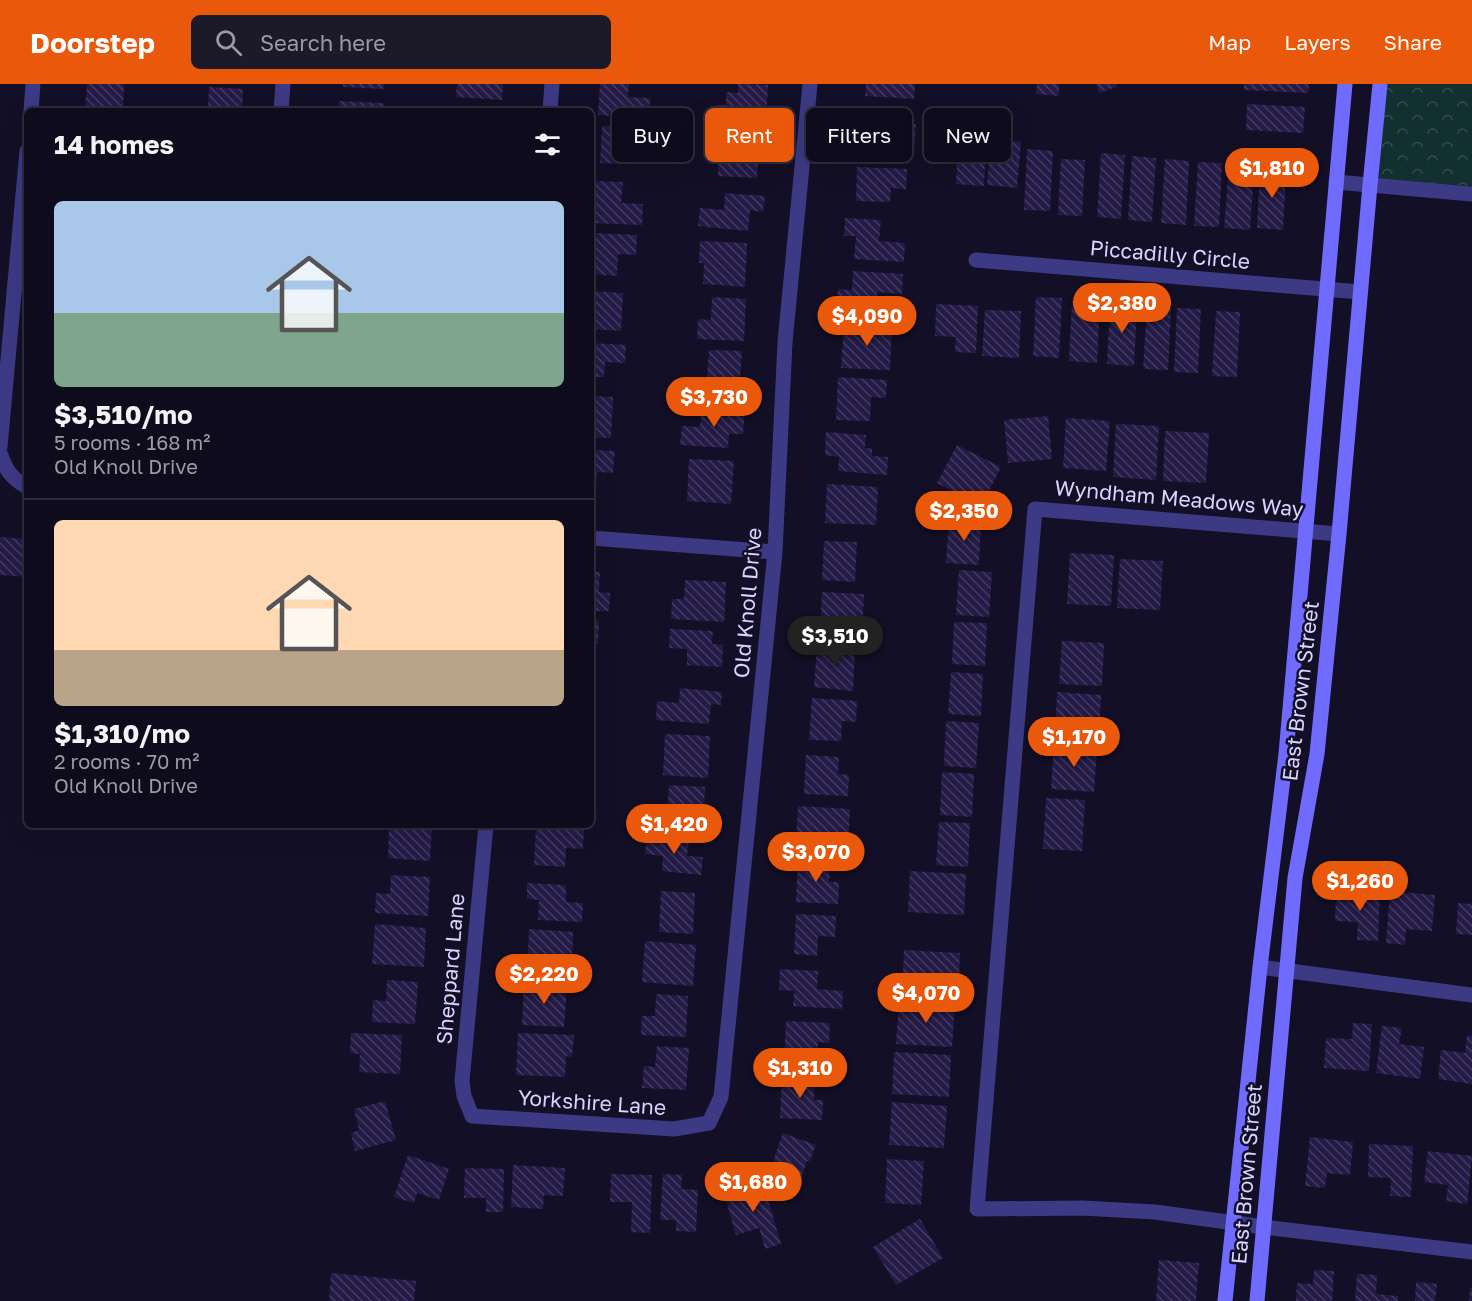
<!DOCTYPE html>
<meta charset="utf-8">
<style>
body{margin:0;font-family:"Golos Text",sans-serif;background:#1c1929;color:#f1f3f6;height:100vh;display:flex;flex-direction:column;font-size:22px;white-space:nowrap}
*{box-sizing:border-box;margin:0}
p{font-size:20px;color:#9b9ba3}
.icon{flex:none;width:33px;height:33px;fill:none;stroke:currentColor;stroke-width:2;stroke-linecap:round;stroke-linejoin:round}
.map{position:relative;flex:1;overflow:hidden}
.details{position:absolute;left:24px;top:24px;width:570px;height:720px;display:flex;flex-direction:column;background:#0e0b1c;border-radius:9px;box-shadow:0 6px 24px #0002,0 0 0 2px #2e2b3b}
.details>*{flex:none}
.top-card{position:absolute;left:612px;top:24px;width:570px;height:54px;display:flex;gap:12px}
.price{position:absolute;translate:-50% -51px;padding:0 14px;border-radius:21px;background:#ea580c;color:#fff;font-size:20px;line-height:39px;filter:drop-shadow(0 2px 3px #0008)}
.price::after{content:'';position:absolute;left:50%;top:36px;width:18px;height:14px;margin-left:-9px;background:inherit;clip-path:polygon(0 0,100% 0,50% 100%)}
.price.on{background:#222;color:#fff}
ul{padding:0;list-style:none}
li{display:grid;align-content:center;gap:12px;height:318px;padding:0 30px}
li+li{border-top:2px solid #2e2b3b}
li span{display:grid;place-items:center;height:186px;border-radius:9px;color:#555}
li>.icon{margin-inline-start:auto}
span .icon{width:108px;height:108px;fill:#fffc;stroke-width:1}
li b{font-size:26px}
h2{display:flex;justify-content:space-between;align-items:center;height:72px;padding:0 30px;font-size:26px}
.pill{padding:0 21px;border-radius:9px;background:#0e0b1c;box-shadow:0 6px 24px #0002,0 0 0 2px #2e2b3b;font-size:21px;line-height:54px}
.pill.on{background:#ea580c;color:#fff}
header{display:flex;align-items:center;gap:36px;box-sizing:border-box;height:84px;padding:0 30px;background:#ea580c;color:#fff}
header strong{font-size:28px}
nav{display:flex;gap:33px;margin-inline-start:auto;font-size:21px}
.search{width:420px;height:54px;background:#1c1929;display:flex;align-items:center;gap:15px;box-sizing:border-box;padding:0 21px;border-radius:9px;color:#9b9ba3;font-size:22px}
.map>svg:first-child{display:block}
.park{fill:url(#park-crowns)}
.building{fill:url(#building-back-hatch)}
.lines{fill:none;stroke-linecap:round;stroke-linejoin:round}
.minor{stroke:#3d3a85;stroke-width:15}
.secondary{stroke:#6f6bff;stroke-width:15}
.labels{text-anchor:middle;stroke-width:5;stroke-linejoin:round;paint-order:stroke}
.street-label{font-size:21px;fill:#d9d4ff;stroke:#130f26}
</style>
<header>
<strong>Doorstep</strong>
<div class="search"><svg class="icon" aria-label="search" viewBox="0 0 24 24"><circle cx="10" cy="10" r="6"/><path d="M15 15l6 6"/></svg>Search here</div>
<nav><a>Map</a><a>Layers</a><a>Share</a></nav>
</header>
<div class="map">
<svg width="1472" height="1217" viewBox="0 0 1472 1217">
<defs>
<pattern id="park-crowns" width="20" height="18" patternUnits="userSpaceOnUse" patternTransform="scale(1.5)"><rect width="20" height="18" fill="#12302f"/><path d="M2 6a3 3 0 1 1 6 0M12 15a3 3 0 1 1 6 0" fill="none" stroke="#344d4e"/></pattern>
<pattern id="building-back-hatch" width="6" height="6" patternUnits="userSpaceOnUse" patternTransform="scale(1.5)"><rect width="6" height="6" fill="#241b47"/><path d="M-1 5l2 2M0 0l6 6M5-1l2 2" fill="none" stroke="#433b63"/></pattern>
</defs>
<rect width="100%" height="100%" fill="#130f26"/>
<path class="park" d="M 1387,0 L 1472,0 L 1472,102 L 1377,95 Z"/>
<path class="building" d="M 87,0 L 124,0 L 123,27 L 85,27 Z
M 343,0 L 384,0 L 383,5 L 343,3 Z
M 457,0 L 503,0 L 502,16 L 456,13 Z
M 600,0 L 629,0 L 628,13 L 650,14 L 649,34 L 598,31 Z
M 738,0 L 768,1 L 766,43 L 716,41 L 717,21 L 726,21 L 726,8 L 738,9 Z
M 866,0 L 915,0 L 914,15 L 865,12 Z
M 1037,0 L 1059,0 L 1059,12 L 1036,10 Z
M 1096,0 L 1116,0 L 1117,3 L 1099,9 Z
M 1244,0 L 1309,0 L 1308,9 L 1244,6 Z
M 209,3 L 243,5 L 242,27 L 208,27 Z
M 339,17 L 384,19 L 384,27 L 338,27 Z
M 1247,20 L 1305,23 L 1303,49 L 1246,46 Z
M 853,28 L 904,31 L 903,40 L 916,40 L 914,68 L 863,65 L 864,44 L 852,43 Z
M 602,42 L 645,45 L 644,65 L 627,65 L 626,80 L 600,79 Z
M 712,52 L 759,54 L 757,94 L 718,92 L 719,66 L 712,66 Z
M 991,55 L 1021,58 L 1017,104 L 987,101 Z
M 958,58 L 986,59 L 984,102 L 956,100 Z
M 1027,65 L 1053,67 L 1050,127 L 1024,126 Z
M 1101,69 L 1125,71 L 1121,135 L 1097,133 Z
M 1132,72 L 1156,74 L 1152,138 L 1128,136 Z
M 1061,75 L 1085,76 L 1082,132 L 1058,131 Z
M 1165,75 L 1189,77 L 1186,141 L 1161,139 Z
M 1198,78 L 1222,79 L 1219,143 L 1194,142 Z
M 857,83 L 907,85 L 906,105 L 891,104 L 890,118 L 856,117 Z
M 1229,84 L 1254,86 L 1250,146 L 1224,144 Z
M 1260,85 L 1286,86 L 1283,146 L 1257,144 Z
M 594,97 L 623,98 L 621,119 L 643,120 L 642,141 L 591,139 Z
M 725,109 L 765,112 L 763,128 L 750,126 L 748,147 L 698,142 L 700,124 L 724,126 Z
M 845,134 L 881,136 L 879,157 L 905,159 L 904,178 L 854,175 L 856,152 L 844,152 Z
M 593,149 L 637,151 L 636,171 L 618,170 L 617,192 L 591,190 Z
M 700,157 L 747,159 L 745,203 L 703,200 L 704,179 L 699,179 Z
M 853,187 L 903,190 L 902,210 L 877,208 L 876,227 L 837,224 L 838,205 L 852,206 Z
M 591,207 L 623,209 L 621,247 L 591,245 Z
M 712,213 L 746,215 L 744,257 L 697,255 L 698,235 L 711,236 Z
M 1036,213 L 1062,214 L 1059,274 L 1033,272 Z
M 1072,217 L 1100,218 L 1097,279 L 1069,277 Z
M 1110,219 L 1137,221 L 1134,282 L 1107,280 Z
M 936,220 L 978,222 L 976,269 L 955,268 L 956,253 L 935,252 Z
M 1147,222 L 1171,224 L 1168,286 L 1143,285 Z
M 1177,224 L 1201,225 L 1198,289 L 1174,288 Z
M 985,226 L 1021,227 L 1019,274 L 982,272 Z
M 1216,227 L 1240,228 L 1237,293 L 1212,292 Z
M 844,239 L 892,242 L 890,286 L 841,284 Z
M 591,259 L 626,261 L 625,279 L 605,278 L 604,293 L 591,293 Z
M 709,266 L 742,267 L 739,309 L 706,307 Z
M 838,293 L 887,296 L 886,314 L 871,313 L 870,337 L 836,336 Z
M 591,312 L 613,313 L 611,354 L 591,353 Z
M 702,323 L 745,326 L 743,350 L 729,350 L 728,364 L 680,361 L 682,342 L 700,343 Z
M 1048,332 L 1052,375 L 1008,379 L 1004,336 Z
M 1066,334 L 1110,337 L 1106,387 L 1063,384 Z
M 1116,340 L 1159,342 L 1156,396 L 1113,393 Z
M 1165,347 L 1209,349 L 1206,399 L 1163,397 Z
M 826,348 L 866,351 L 865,364 L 872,365 L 872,372 L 888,373 L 887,391 L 838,387 L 839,373 L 825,371 Z
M 957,361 L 1001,383 L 981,422 L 937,399 Z
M 591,366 L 615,367 L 613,389 L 597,388 L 596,403 L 591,403 Z
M 689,375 L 734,377 L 731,420 L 687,417 Z
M 827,400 L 878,403 L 876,441 L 825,439 Z
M 949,434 L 981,436 L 979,481 L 946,479 Z
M 0,453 L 27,455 L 27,493 L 0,491 Z
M 824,457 L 857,458 L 855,498 L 822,496 Z
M 1070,469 L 1114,471 L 1111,522 L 1067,520 Z
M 1120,475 L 1163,477 L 1160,526 L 1117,524 Z
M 959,486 L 992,488 L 989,533 L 956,531 Z
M 591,487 L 600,488 L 599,508 L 610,509 L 609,527 L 591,527 Z
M 685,496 L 726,498 L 724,538 L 671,535 L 672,515 L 684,515 Z
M 822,508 L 864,510 L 862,551 L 820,549 Z
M 591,536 L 599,537 L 598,560 L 591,560 Z
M 954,538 L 987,539 L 985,582 L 952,580 Z
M 670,545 L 713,547 L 712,560 L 723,561 L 722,583 L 687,581 L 687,565 L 669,564 Z
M 1062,557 L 1104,559 L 1102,602 L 1059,600 Z
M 817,560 L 855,563 L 853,607 L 814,603 Z
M 951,588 L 983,590 L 981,632 L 948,630 Z
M 591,589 L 595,590 L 593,625 L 591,625 Z
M 680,604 L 722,608 L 721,621 L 711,620 L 709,640 L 656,636 L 657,617 L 679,619 Z
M 1057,608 L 1101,611 L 1099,653 L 1055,650 Z
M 812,614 L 857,617 L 856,638 L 842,637 L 841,657 L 809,656 Z
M 946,637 L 979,639 L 976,684 L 944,682 Z
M 665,650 L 710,652 L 708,694 L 663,691 Z
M 1054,661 L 1097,664 L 1094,708 L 1051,705 Z
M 806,671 L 839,673 L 838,690 L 849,691 L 848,712 L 804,710 Z
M 942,688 L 974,690 L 972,733 L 940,731 Z
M 669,701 L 705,703 L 703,745 L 666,743 Z
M 1046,714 L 1085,716 L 1082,767 L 1043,765 Z
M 798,722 L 850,725 L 848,763 L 796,760 Z
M 939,738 L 970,739 L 968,783 L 936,781 Z
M 389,741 L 432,741 L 430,777 L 388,774 Z
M 536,743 L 584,745 L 583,765 L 566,764 L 565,783 L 534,781 Z
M 647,751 L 689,755 L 687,772 L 703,773 L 701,791 L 662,787 L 663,772 L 645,770 Z
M 798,776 L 830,778 L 829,798 L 839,798 L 838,820 L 796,818 Z
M 910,787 L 966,790 L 964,831 L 908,828 Z
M 391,791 L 430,793 L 428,832 L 375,829 L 376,809 L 390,810 Z
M 527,799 L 566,801 L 566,818 L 583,819 L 582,838 L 538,836 L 539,816 L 527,815 Z
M 1336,805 L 1380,808 L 1378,857 L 1357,856 L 1358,838 L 1335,837 Z
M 661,807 L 695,809 L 693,850 L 659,848 Z
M 1390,807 L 1435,811 L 1432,847 L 1406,845 L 1405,861 L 1386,859 Z
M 1458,819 L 1472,820 L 1472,851 L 1456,850 Z
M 796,830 L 836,832 L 835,853 L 818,852 L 817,872 L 794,870 Z
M 375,840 L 426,844 L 424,883 L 372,880 Z
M 529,845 L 573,848 L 572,872 L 561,871 L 560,890 L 527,888 Z
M 645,857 L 696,861 L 693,902 L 642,898 Z
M 904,866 L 960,869 L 958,913 L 902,910 Z
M 780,885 L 818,887 L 817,905 L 843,907 L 842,925 L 793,922 L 794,907 L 779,906 Z
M 387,896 L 418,898 L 415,940 L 372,938 L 373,916 L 386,917 Z
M 524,898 L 567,901 L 564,943 L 522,941 Z
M 656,910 L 688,912 L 686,953 L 641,951 L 642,932 L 655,932 Z
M 899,917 L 955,920 L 952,963 L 896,960 Z
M 786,937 L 830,939 L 829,959 L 818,958 L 817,979 L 784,977 Z
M 1353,939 L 1372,940 L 1369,987 L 1324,984 L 1326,954 L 1352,955 Z
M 1382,942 L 1402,944 L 1399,960 L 1424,963 L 1420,995 L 1376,989 Z
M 351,949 L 402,951 L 400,990 L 359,988 L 360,970 L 350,969 Z
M 518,949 L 574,951 L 572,973 L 566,972 L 565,993 L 516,991 Z
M 1467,951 L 1472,952 L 1472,1000 L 1438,995 L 1441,966 L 1465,969 Z
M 657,962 L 689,964 L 686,1006 L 642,1004 L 644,982 L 655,983 Z
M 894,968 L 951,971 L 949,1013 L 892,1010 Z
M 782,992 L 815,994 L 814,1016 L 823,1016 L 822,1036 L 780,1034 Z
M 385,1017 L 396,1056 L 355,1067 L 351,1049 L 359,1046 L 354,1025 Z
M 892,1018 L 947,1022 L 944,1064 L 889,1061 Z
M 783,1049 L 816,1061 L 810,1077 L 807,1077 L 799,1100 L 769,1089 Z
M 1310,1053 L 1353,1058 L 1350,1091 L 1327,1089 L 1325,1104 L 1305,1102 Z
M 1369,1060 L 1413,1062 L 1411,1113 L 1390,1112 L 1391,1094 L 1368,1093 Z
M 1428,1067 L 1472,1072 L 1467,1120 L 1446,1117 L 1448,1101 L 1424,1098 Z
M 408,1071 L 449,1085 L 439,1116 L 417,1109 L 414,1119 L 394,1113 Z
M 887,1075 L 924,1077 L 921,1121 L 885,1119 Z
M 513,1081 L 565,1084 L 563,1112 L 544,1111 L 543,1125 L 511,1123 Z
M 465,1084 L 504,1085 L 503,1128 L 486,1128 L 486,1114 L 464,1114 Z
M 611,1090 L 652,1091 L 650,1149 L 631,1148 L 632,1118 L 610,1118 Z
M 663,1090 L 682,1091 L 681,1105 L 698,1106 L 696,1148 L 676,1147 L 676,1136 L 660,1136 Z
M 763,1098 L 781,1160 L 765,1165 L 759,1144 L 736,1151 L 724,1110 Z
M 920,1135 L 943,1174 L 896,1201 L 873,1163 Z
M 1159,1176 L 1199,1179 L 1196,1217 L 1156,1217 Z
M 1314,1186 L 1334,1187 L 1332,1217 L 1296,1217 L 1297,1199 L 1313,1200 Z
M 331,1189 L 416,1197 L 414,1217 L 329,1217 Z
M 1357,1190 L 1377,1191 L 1376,1210 L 1398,1212 L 1398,1217 L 1355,1217 Z
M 1416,1198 L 1437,1200 L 1435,1217 L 1415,1217 Z
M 1470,1204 L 1472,1204 L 1472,1217 L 1469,1217 Z"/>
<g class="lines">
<path class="minor" d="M 31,27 L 33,0
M 281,27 L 283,0
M 550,27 L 552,0
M 1336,98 L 1472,110
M 976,176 L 1360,208
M 0,363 L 27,67
M 0,369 C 6,386 11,394 27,403
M 1339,450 L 1035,425 L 977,1125 L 1082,1124 L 1155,1128 L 1264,1143 L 1472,1168
M 591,454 L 775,468
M 486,741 L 462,997 L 464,1012 L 472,1032 L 674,1045 L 709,1039 L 721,1013 L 775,468 L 785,258 L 810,0
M 1260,883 L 1472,911"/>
<path class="secondary" d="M 1225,1217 L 1260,883 L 1286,670 L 1345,0
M 1257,1217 L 1295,794 L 1317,670 L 1339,450 L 1370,101 L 1380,0"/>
</g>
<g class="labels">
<g class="street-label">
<text transform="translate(1170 171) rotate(5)" y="7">Piccadilly Circle</text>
<text transform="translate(1179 415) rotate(5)" y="7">Wyndham Meadows Way</text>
<text transform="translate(748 519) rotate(-85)" y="7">Old Knoll Drive</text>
<text transform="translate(1301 607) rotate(-83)" y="7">East Brown Street</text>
<text transform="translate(451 885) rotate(-85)" y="7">Sheppard Lane</text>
<text transform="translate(592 1019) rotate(4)" y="7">Yorkshire Lane</text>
<text transform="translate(1247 1090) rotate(-85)" y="7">East Brown Street</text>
</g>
</g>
</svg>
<b class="price" style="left:1272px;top:115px">$1,810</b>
<b class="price" style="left:1122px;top:250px">$2,380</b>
<b class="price" style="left:867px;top:263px">$4,090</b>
<b class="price" style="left:714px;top:344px">$3,730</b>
<b class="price" style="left:964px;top:458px">$2,350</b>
<b class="price on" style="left:835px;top:583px">$3,510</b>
<b class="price" style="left:1074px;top:684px">$1,170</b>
<b class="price" style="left:674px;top:771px">$1,420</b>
<b class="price" style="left:816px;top:799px">$3,070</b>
<b class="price" style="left:1360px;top:828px">$1,260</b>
<b class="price" style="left:544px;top:921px">$2,220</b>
<b class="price" style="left:926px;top:940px">$4,070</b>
<b class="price" style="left:800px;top:1015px">$1,310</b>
<b class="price" style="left:753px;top:1129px">$1,680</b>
<div class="top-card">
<a class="pill">Buy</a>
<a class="pill on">Rent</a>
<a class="pill">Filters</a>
<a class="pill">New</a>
</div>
<section class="details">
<h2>14 homes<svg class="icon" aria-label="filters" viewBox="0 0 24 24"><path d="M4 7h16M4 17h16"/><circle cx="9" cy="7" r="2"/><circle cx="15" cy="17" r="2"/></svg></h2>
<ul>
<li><span style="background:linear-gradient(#a9c7e8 60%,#7fa58c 0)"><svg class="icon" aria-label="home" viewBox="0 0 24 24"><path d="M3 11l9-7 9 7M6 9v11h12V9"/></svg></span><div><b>$3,510/mo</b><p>5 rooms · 168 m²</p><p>Old Knoll Drive</p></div></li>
<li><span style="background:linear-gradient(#ffd9b3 70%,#b9a48a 0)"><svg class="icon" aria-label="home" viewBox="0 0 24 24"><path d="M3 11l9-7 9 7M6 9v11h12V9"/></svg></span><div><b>$1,310/mo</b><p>2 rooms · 70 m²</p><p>Old Knoll Drive</p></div></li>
</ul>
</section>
</div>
